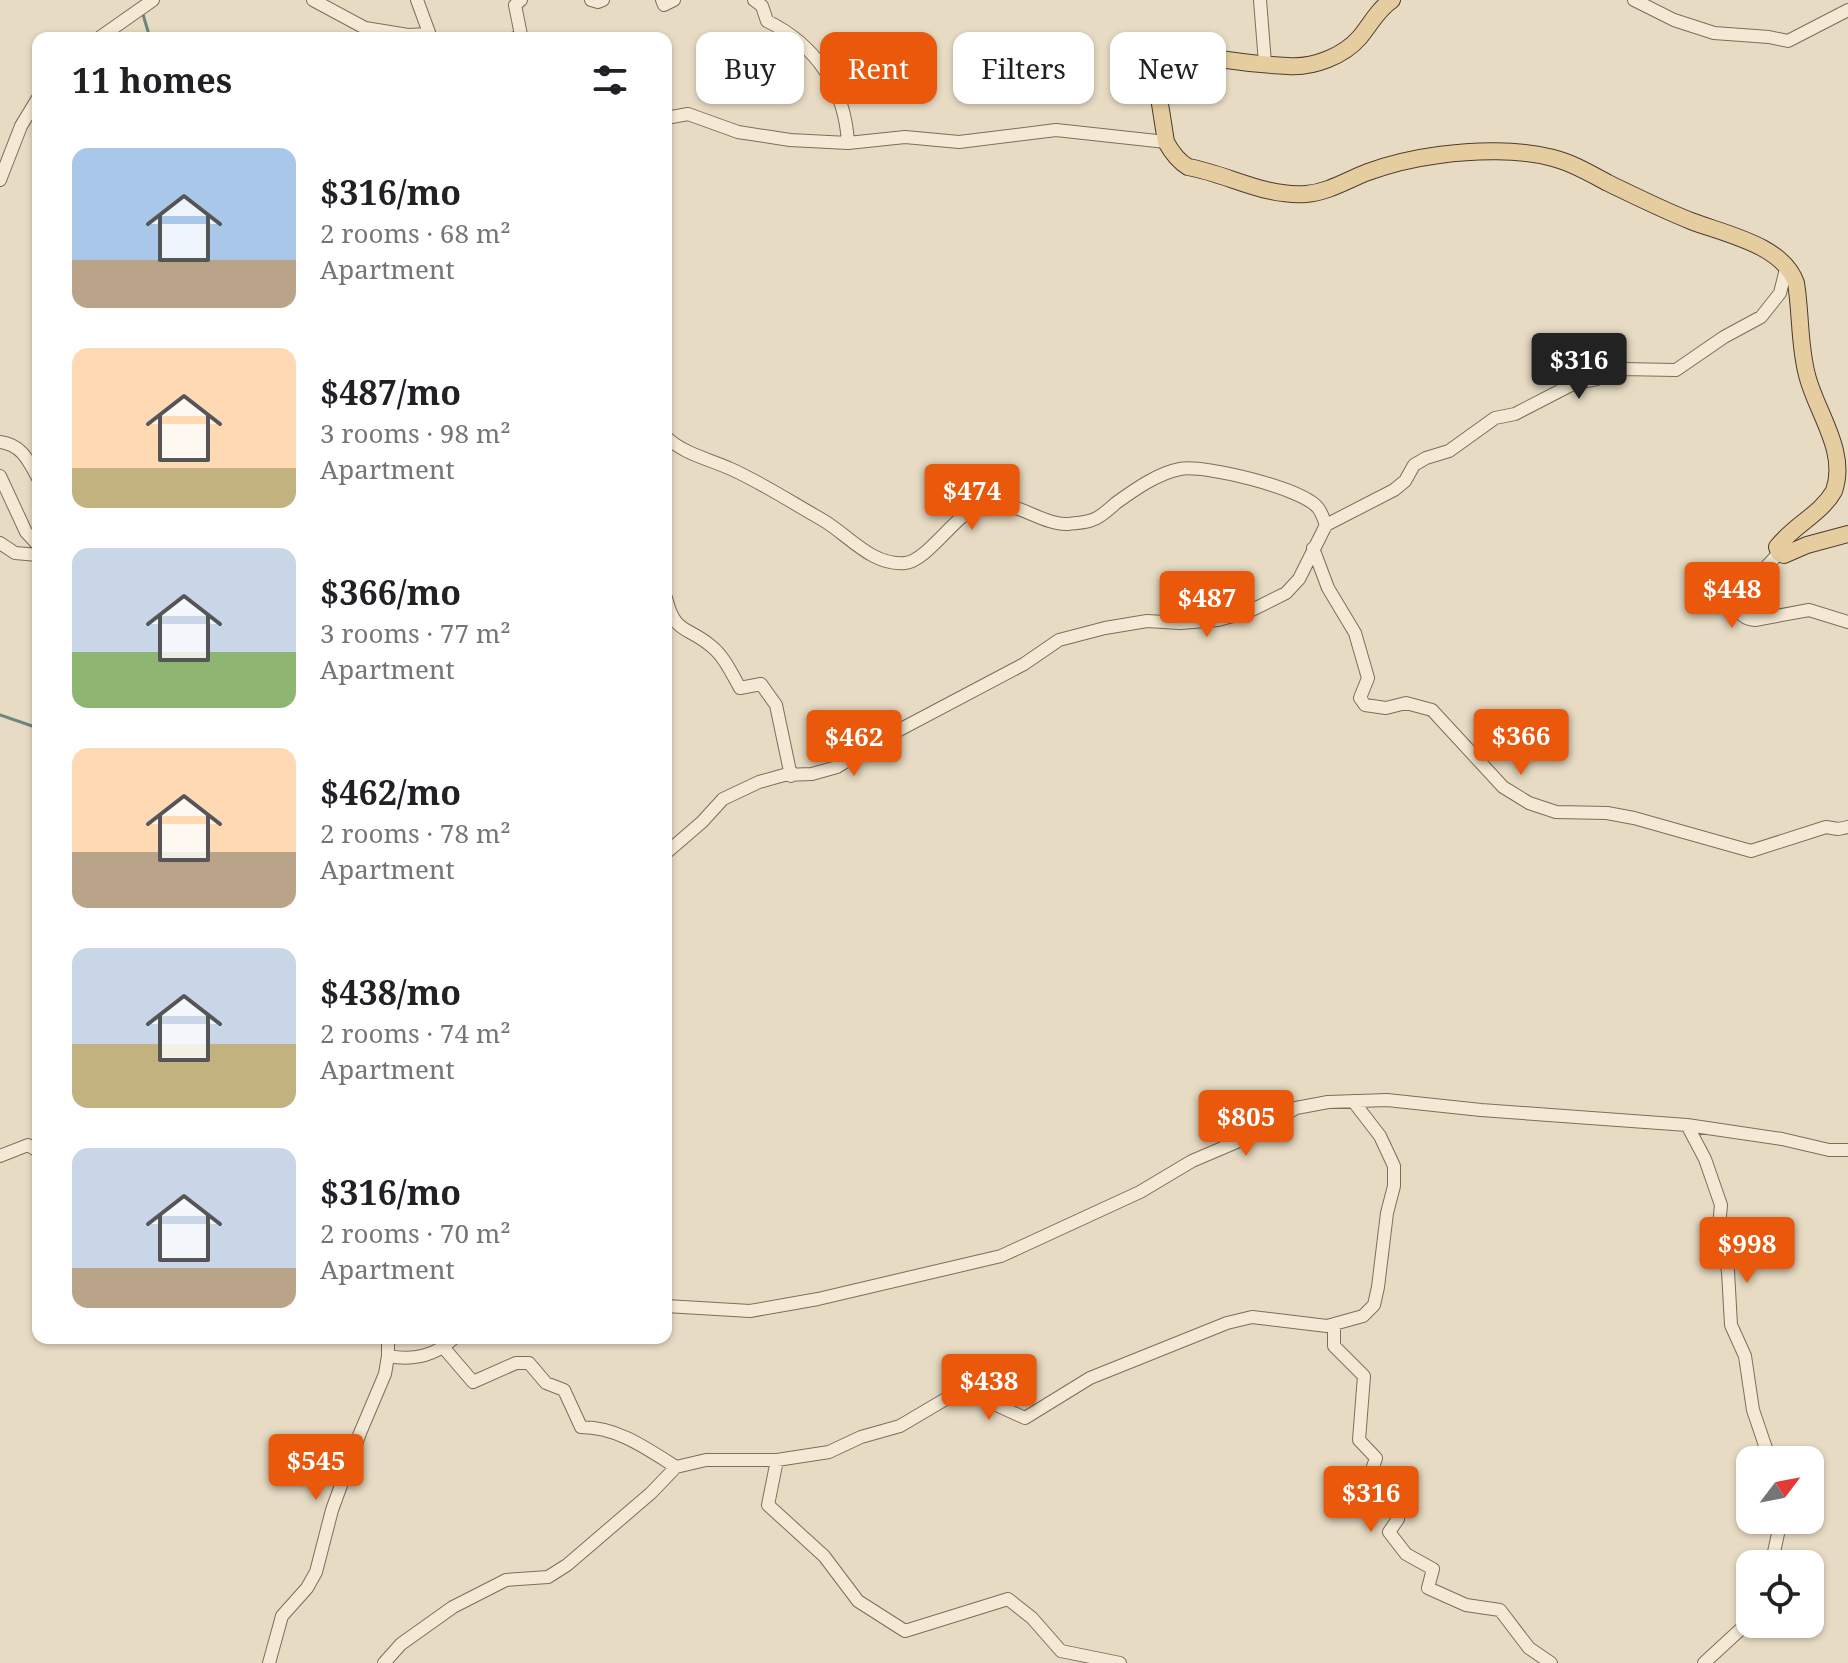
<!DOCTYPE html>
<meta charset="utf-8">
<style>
body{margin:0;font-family:"Noto Serif",serif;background:#f6f6f6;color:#202124;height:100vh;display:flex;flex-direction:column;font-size:30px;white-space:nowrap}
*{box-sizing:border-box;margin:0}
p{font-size:26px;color:#757577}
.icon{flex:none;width:44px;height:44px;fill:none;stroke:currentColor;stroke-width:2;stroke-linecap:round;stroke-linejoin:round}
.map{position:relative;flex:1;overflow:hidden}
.panel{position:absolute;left:32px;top:32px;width:640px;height:1312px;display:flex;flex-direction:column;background:#fff;border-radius:16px;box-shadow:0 2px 6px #0004}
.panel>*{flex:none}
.hud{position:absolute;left:696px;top:32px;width:760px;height:72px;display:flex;gap:16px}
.needle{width:52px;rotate:58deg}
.controls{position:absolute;left:1736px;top:1446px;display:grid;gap:16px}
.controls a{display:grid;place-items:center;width:88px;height:88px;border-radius:16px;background:#fff;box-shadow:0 2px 6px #0004;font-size:40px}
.price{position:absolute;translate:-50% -68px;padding:0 18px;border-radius:8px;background:#ea580c;color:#fff;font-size:26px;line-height:52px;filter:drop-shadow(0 2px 4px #0008)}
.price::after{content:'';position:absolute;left:50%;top:48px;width:24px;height:18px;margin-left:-12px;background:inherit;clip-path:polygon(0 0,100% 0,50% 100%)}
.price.on{background:#222;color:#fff}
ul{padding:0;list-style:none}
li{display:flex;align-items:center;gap:24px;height:200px;padding:0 40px}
li span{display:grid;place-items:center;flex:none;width:224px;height:160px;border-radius:16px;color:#555}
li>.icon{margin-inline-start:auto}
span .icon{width:96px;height:96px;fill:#fffc;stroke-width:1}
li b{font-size:34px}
h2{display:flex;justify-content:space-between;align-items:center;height:96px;padding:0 40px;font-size:34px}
.chip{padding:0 28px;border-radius:16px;background:#fff;box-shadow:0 2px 6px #0004;font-size:28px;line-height:72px}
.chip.on{background:#ea580c;color:#fff}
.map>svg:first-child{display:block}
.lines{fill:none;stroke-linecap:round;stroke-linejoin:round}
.stream{stroke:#6d8780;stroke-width:3}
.minor-casing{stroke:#7e6d5c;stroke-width:14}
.major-casing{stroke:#4d3c30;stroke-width:18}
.minor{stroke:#f3e9d4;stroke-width:12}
.major{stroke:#e6cd9f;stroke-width:16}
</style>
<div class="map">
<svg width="1848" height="1663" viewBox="0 0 1848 1663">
<rect width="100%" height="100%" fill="#e7dbc3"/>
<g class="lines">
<path class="stream" d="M 142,11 L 150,38
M 0,715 L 38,728"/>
<g class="minor-casing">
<path id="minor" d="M 313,0 L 365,28 L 408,35 L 429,34
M 417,0 L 431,38
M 591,0 L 598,2 L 603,0
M 662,0 L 664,5 L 674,0
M 754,0 L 762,6 L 767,21 C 816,45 845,88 848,143
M 1260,0 L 1265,63
M 1634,0 L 1674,20 L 1714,33 L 1769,37 L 1788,41 L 1848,10
M 99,38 L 153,0
M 515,38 L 521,35 L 515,5 L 521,0
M 666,118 L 688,114 L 738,132 L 790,140 L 848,143 L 905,137 L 959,142 L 1056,130 L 1166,142
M 0,180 L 21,126 L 38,98
M 666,437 C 684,454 709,459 731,469 C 762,483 791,502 821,519 C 848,534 871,566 905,563 C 926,561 954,518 975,507 C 1004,491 1041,526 1068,524 C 1075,523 1085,523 1092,520 C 1100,518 1109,509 1116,503 C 1134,490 1158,473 1180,469 C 1205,464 1304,489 1318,508 C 1322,513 1324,520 1326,525
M 0,442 C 22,445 28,460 38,478
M 0,476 L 26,532 L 38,545
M 0,543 L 15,553 L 38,555
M 1313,548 L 1328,588 L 1355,633 L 1368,678 L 1360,698 L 1365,705 L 1386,708 L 1406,703 L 1432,710 L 1503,787 L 1529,803 L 1556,812 L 1607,813 L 1634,818 L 1751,851 L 1826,827 L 1838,829 L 1848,827
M 1779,553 L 1739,596 C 1734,608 1741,619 1755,620 L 1809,610 L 1848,622
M 666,598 C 675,635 688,626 711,646 C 724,656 732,674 740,688 L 761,684 L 776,705 L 791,776
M 666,853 L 702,822 L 723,799 L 759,782 L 784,775 L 812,774 L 837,767 L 884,738 L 1024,664 L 1059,640 L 1105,628 L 1147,621 L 1180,623 L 1218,620 L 1248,612 L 1286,593 L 1299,579 L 1326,525 L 1394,490 L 1405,481 L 1414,465 L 1426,458 L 1449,451 L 1495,418 L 1515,414 L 1575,383 L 1597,379 L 1621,369 L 1676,370 L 1724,337 L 1761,317 L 1780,293 L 1787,265
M 1687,1125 L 1705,1159 L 1721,1205 L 1718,1236 L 1728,1271 L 1731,1325 L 1745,1356 L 1753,1410 L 1770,1460
M 0,1156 L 28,1145 L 38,1151
M 666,1306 L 750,1311 L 818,1299 L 1001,1256 L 1140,1192 L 1192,1161 L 1246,1138 L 1296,1108 L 1328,1102 L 1387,1100 L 1481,1110 L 1687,1125 L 1782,1139 L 1829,1150 L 1848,1150
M 1334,1324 L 1334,1346 L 1364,1376 L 1359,1440 L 1376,1458 L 1372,1470 L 1399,1505 L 1398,1519 L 1389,1532 L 1406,1554 L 1433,1569 L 1428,1588 L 1466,1605 L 1500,1610 L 1529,1648 L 1551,1663
M 443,1347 L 473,1382 L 516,1363 L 529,1363 L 546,1383 L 564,1390 L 581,1427 C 617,1427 646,1448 676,1467
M 388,1356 C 414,1361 435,1356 454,1338
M 777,1460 L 768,1505 L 824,1556 L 858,1601 L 905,1631 L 1008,1599 L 1032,1618 L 1061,1651 L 1120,1663
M 1775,1564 L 1774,1552 L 1781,1520
M 269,1663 L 282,1616 L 307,1588 L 316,1572 L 332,1510 L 360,1433 L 385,1374 L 388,1356 L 388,1338
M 384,1663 L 401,1644 L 453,1607 L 506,1580 L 548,1577 L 567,1565 L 651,1493 L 676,1467 L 706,1460 L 777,1460 L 829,1452 L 861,1437 L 900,1426 L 949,1397 L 970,1393 L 1025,1418 L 1090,1378 L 1227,1323 L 1252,1317 L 1327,1326 L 1363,1316 L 1374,1305 L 1378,1287 L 1387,1213 L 1394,1186 L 1394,1166 L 1380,1136 L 1353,1101
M 1704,1663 L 1742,1628 L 1750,1616"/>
</g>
<g class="major-casing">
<path id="major" d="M 1392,0 C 1377,10 1371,24 1360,37 C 1344,56 1313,68 1288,66 C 1268,65 1247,63 1227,60 C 1203,55 1163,35 1155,72 L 1166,142 C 1172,153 1178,161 1188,167 C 1228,174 1264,197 1306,194 C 1329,192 1347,180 1368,172 C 1390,164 1416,158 1439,155 C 1475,150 1519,149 1553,158 C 1573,163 1591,174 1608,183 C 1635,196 1663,210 1691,221 C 1725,234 1783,245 1796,283 C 1801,314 1799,345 1807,375 C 1816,412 1848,451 1834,491 C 1821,514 1794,525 1777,547 L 1779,553 L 1784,555 L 1807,545 L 1848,534"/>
</g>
<use href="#minor" class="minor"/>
<use href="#major" class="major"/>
</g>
</svg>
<div class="controls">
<a><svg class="needle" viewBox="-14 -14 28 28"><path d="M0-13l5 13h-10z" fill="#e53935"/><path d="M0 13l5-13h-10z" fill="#757577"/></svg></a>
<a><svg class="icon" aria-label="locate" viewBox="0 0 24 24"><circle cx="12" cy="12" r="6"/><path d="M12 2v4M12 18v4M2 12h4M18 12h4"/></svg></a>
</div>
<b class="price on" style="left:1579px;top:401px">$316</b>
<b class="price" style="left:972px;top:532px">$474</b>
<b class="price" style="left:1732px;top:630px">$448</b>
<b class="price" style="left:1207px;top:639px">$487</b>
<b class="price" style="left:1521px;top:777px">$366</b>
<b class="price" style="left:854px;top:778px">$462</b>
<b class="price" style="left:1246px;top:1158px">$805</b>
<b class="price" style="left:1747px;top:1285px">$998</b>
<b class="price" style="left:989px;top:1422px">$438</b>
<b class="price" style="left:316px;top:1502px">$545</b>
<b class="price" style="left:1371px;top:1534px">$316</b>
<div class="hud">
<a class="chip">Buy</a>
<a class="chip on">Rent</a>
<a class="chip">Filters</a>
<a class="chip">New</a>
</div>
<section class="panel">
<h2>11 homes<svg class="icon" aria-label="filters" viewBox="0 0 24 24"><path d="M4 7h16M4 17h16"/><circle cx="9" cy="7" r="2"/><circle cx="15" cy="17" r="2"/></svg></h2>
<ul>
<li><span style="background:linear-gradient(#a9c7e8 70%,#b9a48a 0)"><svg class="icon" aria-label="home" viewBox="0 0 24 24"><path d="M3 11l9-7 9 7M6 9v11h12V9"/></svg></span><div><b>$316/mo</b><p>2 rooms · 68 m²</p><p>Apartment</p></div></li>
<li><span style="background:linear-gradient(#ffd9b3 75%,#c2b280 0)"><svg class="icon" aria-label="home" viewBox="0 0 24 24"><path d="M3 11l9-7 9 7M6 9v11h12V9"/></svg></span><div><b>$487/mo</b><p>3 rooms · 98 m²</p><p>Apartment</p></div></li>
<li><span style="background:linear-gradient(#c9d6e8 65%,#8fb573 0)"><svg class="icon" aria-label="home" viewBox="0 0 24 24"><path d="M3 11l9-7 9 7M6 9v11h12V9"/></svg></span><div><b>$366/mo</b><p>3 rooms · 77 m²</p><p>Apartment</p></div></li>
<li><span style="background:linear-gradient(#ffd9b3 65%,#b9a48a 0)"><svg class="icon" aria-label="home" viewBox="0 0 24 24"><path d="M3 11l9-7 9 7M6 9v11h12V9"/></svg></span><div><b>$462/mo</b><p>2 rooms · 78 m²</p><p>Apartment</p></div></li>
<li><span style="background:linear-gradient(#c9d6e8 60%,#c2b280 0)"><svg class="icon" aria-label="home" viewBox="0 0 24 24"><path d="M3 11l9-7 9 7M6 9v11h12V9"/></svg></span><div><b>$438/mo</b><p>2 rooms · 74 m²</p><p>Apartment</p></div></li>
<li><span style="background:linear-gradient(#c9d6e8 75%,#b9a48a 0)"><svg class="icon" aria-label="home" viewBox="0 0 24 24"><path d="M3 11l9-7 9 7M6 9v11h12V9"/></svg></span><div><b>$316/mo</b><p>2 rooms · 70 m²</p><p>Apartment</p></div></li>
</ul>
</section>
</div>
